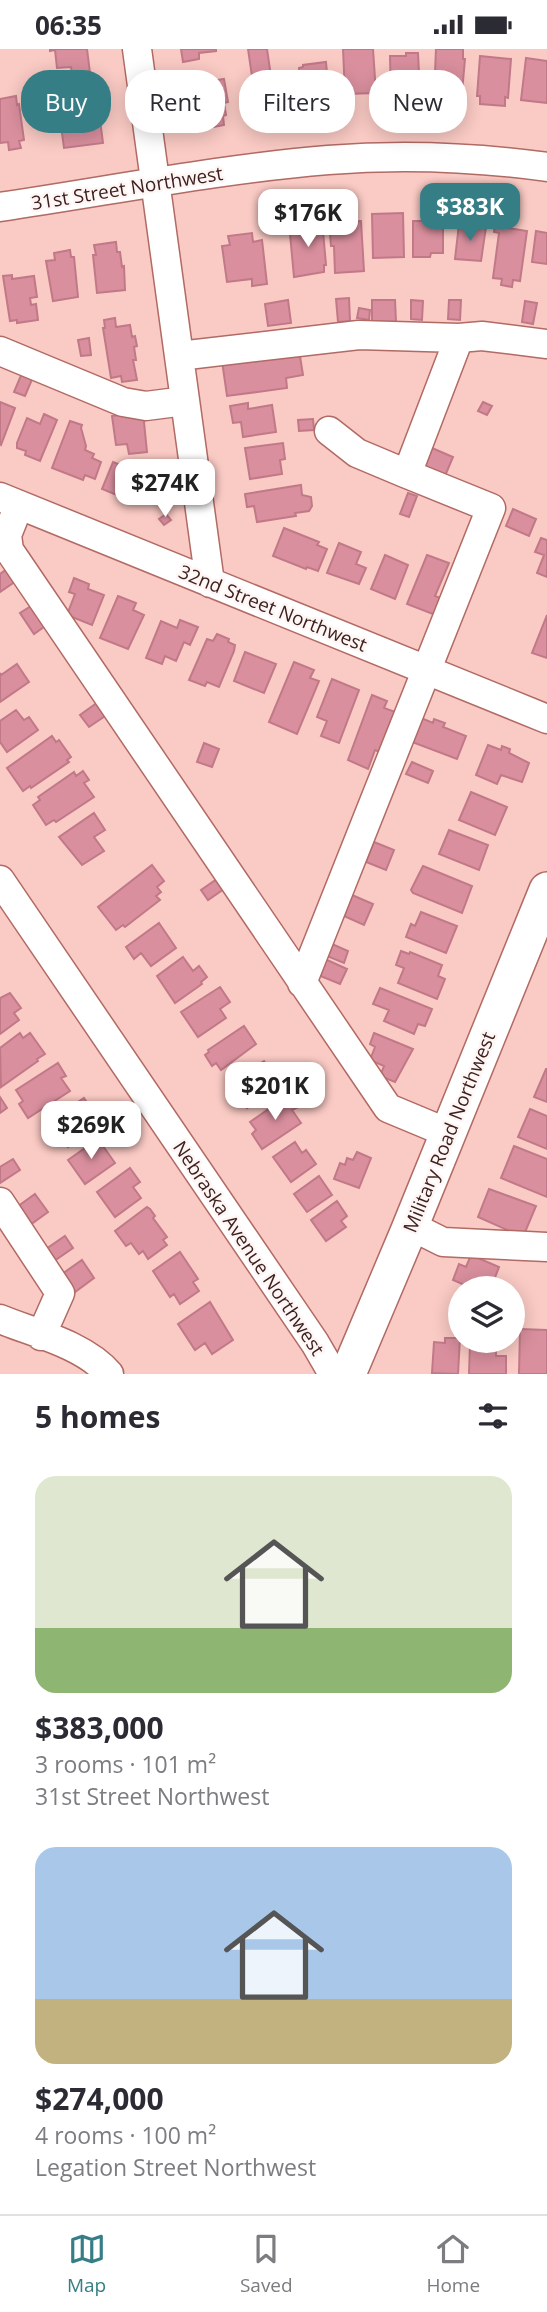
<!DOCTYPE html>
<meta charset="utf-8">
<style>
body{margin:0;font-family:"Open Sans",sans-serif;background:#f2f2f3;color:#2b2b33;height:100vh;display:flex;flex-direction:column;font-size:26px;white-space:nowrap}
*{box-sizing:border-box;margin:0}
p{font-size:23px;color:#7c7c81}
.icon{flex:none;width:38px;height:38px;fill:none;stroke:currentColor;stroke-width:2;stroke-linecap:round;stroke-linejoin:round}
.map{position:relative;height:1325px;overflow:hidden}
.drawer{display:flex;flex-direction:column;background:#fff;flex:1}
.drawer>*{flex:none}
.guide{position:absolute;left:21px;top:21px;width:506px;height:63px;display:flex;gap:14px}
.controls{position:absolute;left:448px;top:1227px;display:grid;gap:14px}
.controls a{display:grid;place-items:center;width:77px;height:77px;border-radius:50%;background:#fff;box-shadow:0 4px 18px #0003;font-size:35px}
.price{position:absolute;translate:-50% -60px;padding:0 16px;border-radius:14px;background:#fff;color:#222;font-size:23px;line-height:46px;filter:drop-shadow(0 2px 4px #0008)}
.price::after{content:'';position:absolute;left:50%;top:42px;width:21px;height:16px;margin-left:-10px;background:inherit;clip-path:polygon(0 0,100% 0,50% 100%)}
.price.active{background:#367e86;color:#fff}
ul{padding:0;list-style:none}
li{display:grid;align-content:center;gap:14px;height:371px;padding:0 35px}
li span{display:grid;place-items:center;height:217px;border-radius:21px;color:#555}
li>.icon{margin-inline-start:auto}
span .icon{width:126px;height:126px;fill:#fffc;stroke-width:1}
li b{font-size:30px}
h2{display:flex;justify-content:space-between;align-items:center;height:84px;padding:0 35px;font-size:30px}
.tag{padding:0 24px;border-radius:28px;background:#fff;box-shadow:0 4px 18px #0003;font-size:24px;line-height:63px}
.tag.active{background:#367e86;color:#fff}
.status{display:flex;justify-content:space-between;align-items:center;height:49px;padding:0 35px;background:#fff;direction:ltr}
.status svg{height:19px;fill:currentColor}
.menu{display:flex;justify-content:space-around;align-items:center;height:98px;border-top:2px solid #e1e1e2;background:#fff;font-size:19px;color:#7c7c81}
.menu a{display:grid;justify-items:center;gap:4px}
.menu .active{color:#367e86}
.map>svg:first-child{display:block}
.building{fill:#d98f9e;stroke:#c17988;stroke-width:2}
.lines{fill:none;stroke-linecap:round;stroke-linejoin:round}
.minor-casing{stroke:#b16a64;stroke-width:31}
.major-casing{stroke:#b16a64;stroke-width:38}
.minor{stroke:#fff;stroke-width:28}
.major{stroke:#fff;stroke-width:35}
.labels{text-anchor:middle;stroke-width:5;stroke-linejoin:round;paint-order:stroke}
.street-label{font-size:19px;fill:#3c1f1d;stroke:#fef6f5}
</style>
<div class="status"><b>06:35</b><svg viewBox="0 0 49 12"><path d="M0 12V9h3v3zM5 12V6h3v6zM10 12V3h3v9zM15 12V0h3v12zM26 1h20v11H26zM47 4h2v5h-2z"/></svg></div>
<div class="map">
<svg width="547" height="1325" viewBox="0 0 547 1325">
<rect width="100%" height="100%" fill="#facac4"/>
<path class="building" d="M 50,0 L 87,0 L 90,24 L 72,25 L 71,18 L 57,19 L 55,1 L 50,2 Z
M 181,0 L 216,0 L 216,2 L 199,4 L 199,10 L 183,13 Z
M 248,0 L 267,0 L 272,34 L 282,33 L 287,62 L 277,64 L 278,72 L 259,75 Z
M 343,0 L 373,0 L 376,44 L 345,45 Z
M 436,0 L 463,0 L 463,10 L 465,10 L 461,54 L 435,53 L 435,46 L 434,46 Z
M 406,4 L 418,4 L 420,45 L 400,45 L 400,50 L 391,50 L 390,7 L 406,7 Z
M 480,7 L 511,10 L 508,49 L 505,48 L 505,57 L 480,55 L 480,47 L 477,47 Z
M 526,9 L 547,12 L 547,54 L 521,51 Z
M 326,13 L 330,57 L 302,60 L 299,19 L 303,18 L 303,16 Z
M 224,30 L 228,53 L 224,54 L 226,66 L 223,67 L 224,76 L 203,80 L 192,35 Z
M 16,47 L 17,56 L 19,55 L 24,91 L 19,92 L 21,99 L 9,101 L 8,93 L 0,94 L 0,50 Z
M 97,48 L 103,94 L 64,99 L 59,62 L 76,60 L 75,51 Z
M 403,164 L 404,208 L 373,209 L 372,165 Z
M 332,167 L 345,167 L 345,173 L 361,172 L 364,222 L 335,224 L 334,197 L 331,197 L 330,185 L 334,185 Z
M 496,169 L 509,171 L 508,179 L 527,182 L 520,232 L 513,231 L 512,238 L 501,236 L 502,230 L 493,229 L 499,184 L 494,183 Z
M 413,172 L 443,172 L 443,204 L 431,204 L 430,208 L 413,208 Z
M 319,174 L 320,182 L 323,182 L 326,216 L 324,216 L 324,223 L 294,228 L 290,185 L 292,185 L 291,176 Z
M 459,175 L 486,178 L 481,212 L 455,210 Z
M 536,182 L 547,184 L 547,215 L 532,213 Z
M 252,184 L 253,193 L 262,191 L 267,235 L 252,237 L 252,230 L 227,233 L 222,197 L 230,196 L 228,187 Z
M 116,193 L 117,203 L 120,203 L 122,218 L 124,217 L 125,241 L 97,244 L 93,206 L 96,206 L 94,196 Z
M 70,201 L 71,208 L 74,208 L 78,248 L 53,252 L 46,212 L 55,211 L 54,204 Z
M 12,226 L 12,230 L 34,227 L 37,248 L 30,249 L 31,256 L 36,255 L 38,271 L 17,274 L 17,271 L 10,272 L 3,227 Z
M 349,249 L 350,272 L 338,273 L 336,250 Z
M 288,251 L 291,274 L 268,277 L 265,255 Z
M 372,251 L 395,251 L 396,273 L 372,273 Z
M 411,251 L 423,252 L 422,271 L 411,270 Z
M 449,251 L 461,251 L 460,271 L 448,270 Z
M 525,252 L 537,254 L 533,275 L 522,273 Z
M 359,259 L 370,261 L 369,271 L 357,269 Z
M 115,269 L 116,278 L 130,276 L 132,288 L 135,287 L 137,297 L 134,298 L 136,311 L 133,311 L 137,331 L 122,333 L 121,327 L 111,329 L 103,279 L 105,279 L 104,271 Z
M 89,289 L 91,306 L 81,307 L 78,291 Z
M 299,301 L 303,326 L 286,329 L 287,339 L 227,347 L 222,312 Z
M 22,324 L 33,328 L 25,347 L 14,343 Z
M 0,353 L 15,359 L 1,396 L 0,395 Z
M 483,353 L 492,357 L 487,366 L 478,362 Z
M 248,354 L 248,360 L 272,356 L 276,383 L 243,388 L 241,373 L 233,374 L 230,357 Z
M 143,363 L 147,403 L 129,405 L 127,395 L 116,396 L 112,367 Z
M 44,365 L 57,371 L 40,412 L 25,406 L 26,402 L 17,399 L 17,394 L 27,369 L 40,375 Z
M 313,370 L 314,381 L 299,382 L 298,371 Z
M 70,372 L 82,376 L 81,379 L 86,397 L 85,401 L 94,405 L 92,409 L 101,413 L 95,430 L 85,426 L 83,431 L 52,419 Z
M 283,394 L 285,410 L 280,411 L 282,425 L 250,430 L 245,399 Z
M 432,399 L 453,408 L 445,427 L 424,418 Z
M 113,413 L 145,426 L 142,432 L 152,435 L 144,454 L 135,450 L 134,453 L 102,440 Z
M 301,436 L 302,446 L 311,448 L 312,457 L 309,462 L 295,464 L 296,467 L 257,473 L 254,457 L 247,458 L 245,445 Z
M 408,444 L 417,447 L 409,468 L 400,465 Z
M 513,460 L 536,470 L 529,487 L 506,477 Z
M 166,465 L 171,471 L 164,476 L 159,470 Z
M 284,479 L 319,493 L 317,496 L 327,500 L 318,522 L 307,518 L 306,520 L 273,507 Z
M 541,489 L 547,491 L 547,528 L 537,524 L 544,506 L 535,503 Z
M 339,494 L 361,503 L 356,515 L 366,519 L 359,535 L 327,524 Z
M 385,506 L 408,516 L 395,550 L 371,540 Z
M 427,506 L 449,514 L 435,547 L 445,551 L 438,567 L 407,555 Z
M 7,520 L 16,532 L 0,543 L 0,525 Z
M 74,529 L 89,535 L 88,540 L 104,546 L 92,576 L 67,566 L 75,545 L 69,543 Z
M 118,547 L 136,554 L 133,561 L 144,566 L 128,600 L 100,589 Z
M 34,555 L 48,575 L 34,585 L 20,564 Z
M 547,566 L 547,609 L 532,604 Z
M 180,571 L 198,578 L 190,596 L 184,593 L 176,612 L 165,607 L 162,615 L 146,609 L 161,572 L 177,579 Z
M 217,585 L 229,590 L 228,593 L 235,596 L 234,602 L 219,638 L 207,633 L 205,637 L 189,631 L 207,590 L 213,592 Z
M 245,603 L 276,615 L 264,644 L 234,632 Z
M 294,613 L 314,621 L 310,629 L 319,632 L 297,685 L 269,673 Z
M 17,615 L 29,633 L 0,653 L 0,624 L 1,626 Z
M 332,630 L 359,641 L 339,694 L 321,687 L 327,672 L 317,668 Z
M 372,646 L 387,652 L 384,659 L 401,665 L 385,705 L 375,701 L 368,720 L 348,711 Z
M 98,653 L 108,665 L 89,678 L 80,666 Z
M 16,661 L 24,671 L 29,668 L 38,681 L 7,703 L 0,693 L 0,672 Z
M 421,669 L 433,674 L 434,670 L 445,674 L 443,678 L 466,687 L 457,710 L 412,693 Z
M 52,687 L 56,693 L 59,691 L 71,708 L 67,711 L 69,713 L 31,739 L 30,737 L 23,742 L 7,719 Z
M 204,694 L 219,700 L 212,718 L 197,713 Z
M 488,696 L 501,701 L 502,697 L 510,700 L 509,704 L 529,714 L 522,733 L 501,726 L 497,735 L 476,726 Z
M 412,713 L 433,722 L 428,734 L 406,725 Z
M 83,722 L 89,731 L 84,734 L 94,748 L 56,773 L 54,771 L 46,776 L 33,756 L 40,751 L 38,748 L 74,723 L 76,727 Z
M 471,743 L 507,758 L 495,786 L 459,771 Z
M 94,764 L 105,781 L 94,788 L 104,802 L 82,816 L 59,788 Z
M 449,781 L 488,796 L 479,821 L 439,805 Z
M 374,793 L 394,801 L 386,821 L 366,813 Z
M 152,816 L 164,832 L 157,838 L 161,843 L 156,847 L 160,851 L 125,878 L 123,876 L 116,881 L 98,858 Z
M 423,817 L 472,837 L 462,864 L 413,844 L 411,841 Z
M 217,830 L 224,840 L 208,851 L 201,841 Z
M 352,846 L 373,855 L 364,876 L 344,867 Z
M 421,863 L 457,877 L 446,904 L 406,888 L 411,875 L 415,877 Z
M 159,874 L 176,899 L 151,917 L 141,904 L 134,910 L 126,898 Z
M 332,895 L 348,902 L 344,914 L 327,907 Z
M 401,902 L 409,905 L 410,903 L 442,916 L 438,927 L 445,930 L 437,950 L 398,934 L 404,919 L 396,916 Z
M 183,908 L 193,922 L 199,917 L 207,928 L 201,933 L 202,935 L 175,954 L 157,927 Z
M 325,910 L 347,920 L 340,935 L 318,926 Z
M 220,938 L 230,953 L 220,960 L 226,969 L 198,988 L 181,963 Z
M 380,939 L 432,960 L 425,977 L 418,975 L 414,985 L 384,972 L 389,961 L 373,955 Z
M 10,944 L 21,959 L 14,964 L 19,971 L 0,985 L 0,949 Z
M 244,977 L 256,995 L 221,1021 L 216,1014 L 212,1017 L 205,1006 L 209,1003 L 208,1001 Z
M 20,984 L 23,989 L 30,984 L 45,1005 L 37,1010 L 38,1012 L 1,1038 L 0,999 Z
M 374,984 L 413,1000 L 395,1033 L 380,1027 L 384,1017 L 370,1011 L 375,998 L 370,995 Z
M 264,1012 L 279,1034 L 272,1039 L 274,1041 L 247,1059 L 230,1033 Z
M 58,1014 L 66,1027 L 61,1029 L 70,1042 L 28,1069 L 19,1055 L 23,1052 L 16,1041 Z
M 546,1020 L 547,1020 L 547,1053 L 534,1048 Z
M 290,1045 L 298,1058 L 292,1061 L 301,1074 L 262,1100 L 252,1085 L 256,1081 L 250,1073 Z
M 0,1048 L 7,1059 L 0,1064 Z
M 84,1049 L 94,1064 L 87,1069 L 94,1079 L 68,1098 L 50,1072 Z
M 530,1060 L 547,1067 L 547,1100 L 518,1088 Z
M 98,1090 L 115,1114 L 85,1135 L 68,1111 Z
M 295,1093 L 302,1104 L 306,1101 L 316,1115 L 291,1133 L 273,1108 Z
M 514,1097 L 547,1110 L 547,1148 L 501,1129 Z
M 357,1103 L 371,1109 L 359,1139 L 334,1130 L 340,1114 L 345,1116 L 347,1109 L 353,1111 Z
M 13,1110 L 20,1121 L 0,1134 L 0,1118 Z
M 130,1119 L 140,1133 L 133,1138 L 141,1149 L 115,1168 L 97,1143 Z
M 319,1127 L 332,1146 L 307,1163 L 294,1145 Z
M 489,1140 L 536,1157 L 523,1188 L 478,1168 Z
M 35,1145 L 48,1163 L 30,1176 L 17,1158 Z
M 337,1152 L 347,1167 L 341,1172 L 346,1178 L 326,1192 L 311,1171 Z
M 147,1158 L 150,1160 L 155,1167 L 153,1169 L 167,1188 L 163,1191 L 167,1196 L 148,1210 L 143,1202 L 139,1205 L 131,1194 L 126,1197 L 115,1182 Z
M 65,1187 L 73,1199 L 54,1212 L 46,1200 Z
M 180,1203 L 198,1230 L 193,1233 L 199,1242 L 180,1255 L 174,1245 L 170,1248 L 153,1222 Z
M 471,1206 L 499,1218 L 491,1239 L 467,1239 L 467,1237 L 453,1231 L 459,1215 L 466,1218 Z
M 82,1211 L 94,1229 L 75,1243 L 62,1225 Z
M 210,1253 L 233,1291 L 212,1305 L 205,1294 L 195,1301 L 178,1275 Z
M 520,1280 L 547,1281 L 547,1325 L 519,1325 Z
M 445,1289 L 460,1289 L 458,1325 L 432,1324 L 434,1293 L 445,1294 Z
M 473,1292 L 486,1292 L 486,1297 L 496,1297 L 496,1307 L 506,1307 L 506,1325 L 469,1325 L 470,1295 L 473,1296 Z"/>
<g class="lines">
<g class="minor-casing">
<path id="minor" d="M 137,0 L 210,534
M 0,158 C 109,142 218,120 328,111 C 401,105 475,108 547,118
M 459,289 L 482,287 L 547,295
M 0,302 L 123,353 L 146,357 L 185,352
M 179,307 L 359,286 L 459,289 L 407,425 L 491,459 L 302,934
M 329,382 L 357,404 L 407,425
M 0,448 L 547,670
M 19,456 L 7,486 L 9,501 L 388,1059 L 448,1084
M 0,831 L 315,1294 L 333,1325
M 0,1153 L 60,1244 L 41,1287
M 411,1177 L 443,1193 L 547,1198
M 0,1270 C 34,1284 85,1296 109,1325"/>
</g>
<g class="major-casing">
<path id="major" d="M 348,1325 L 408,1183 L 547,841"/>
</g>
<use href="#minor" class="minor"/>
<use href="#major" class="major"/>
</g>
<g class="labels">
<g class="street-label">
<text transform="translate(127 139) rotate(-9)" y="7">31st Street Northwest</text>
<text transform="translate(273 559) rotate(22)" y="7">32nd Street Northwest</text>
<text transform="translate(449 1083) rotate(-68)" y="7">Military Road Northwest</text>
<text transform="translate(249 1199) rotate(56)" y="7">Nebraska Avenue Northwest</text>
</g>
</g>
</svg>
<div class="controls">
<a><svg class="icon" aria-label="layers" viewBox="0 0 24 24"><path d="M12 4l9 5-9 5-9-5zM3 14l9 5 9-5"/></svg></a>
</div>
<b class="price active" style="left:470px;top:194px">$383K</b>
<b class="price" style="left:308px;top:200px">$176K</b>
<b class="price" style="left:165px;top:470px">$274K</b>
<b class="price" style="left:275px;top:1073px">$201K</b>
<b class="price" style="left:91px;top:1112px">$269K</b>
<div class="guide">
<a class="tag active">Buy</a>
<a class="tag">Rent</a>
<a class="tag">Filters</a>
<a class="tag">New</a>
</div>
</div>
<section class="drawer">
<h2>5 homes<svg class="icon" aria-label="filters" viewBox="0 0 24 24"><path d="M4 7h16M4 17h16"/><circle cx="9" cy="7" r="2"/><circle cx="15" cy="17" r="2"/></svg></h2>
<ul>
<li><span style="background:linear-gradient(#dfe7d0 70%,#8fb573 0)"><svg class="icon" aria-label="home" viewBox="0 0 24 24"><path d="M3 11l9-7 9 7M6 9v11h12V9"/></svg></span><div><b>$383,000</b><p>3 rooms · 101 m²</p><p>31st Street Northwest</p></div></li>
<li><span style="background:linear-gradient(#a9c7e8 70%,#c2b280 0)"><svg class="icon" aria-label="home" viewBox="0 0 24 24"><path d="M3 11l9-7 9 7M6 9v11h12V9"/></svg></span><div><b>$274,000</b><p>4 rooms · 100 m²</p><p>Legation Street Northwest</p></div></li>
</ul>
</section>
<nav class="menu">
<a class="active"><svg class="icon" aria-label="map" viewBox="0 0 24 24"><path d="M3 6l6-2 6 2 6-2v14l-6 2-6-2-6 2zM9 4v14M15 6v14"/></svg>Map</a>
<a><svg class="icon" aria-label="saved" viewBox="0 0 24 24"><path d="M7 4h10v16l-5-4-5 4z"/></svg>Saved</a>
<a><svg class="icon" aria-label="home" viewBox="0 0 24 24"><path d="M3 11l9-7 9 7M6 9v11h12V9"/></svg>Home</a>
</nav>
